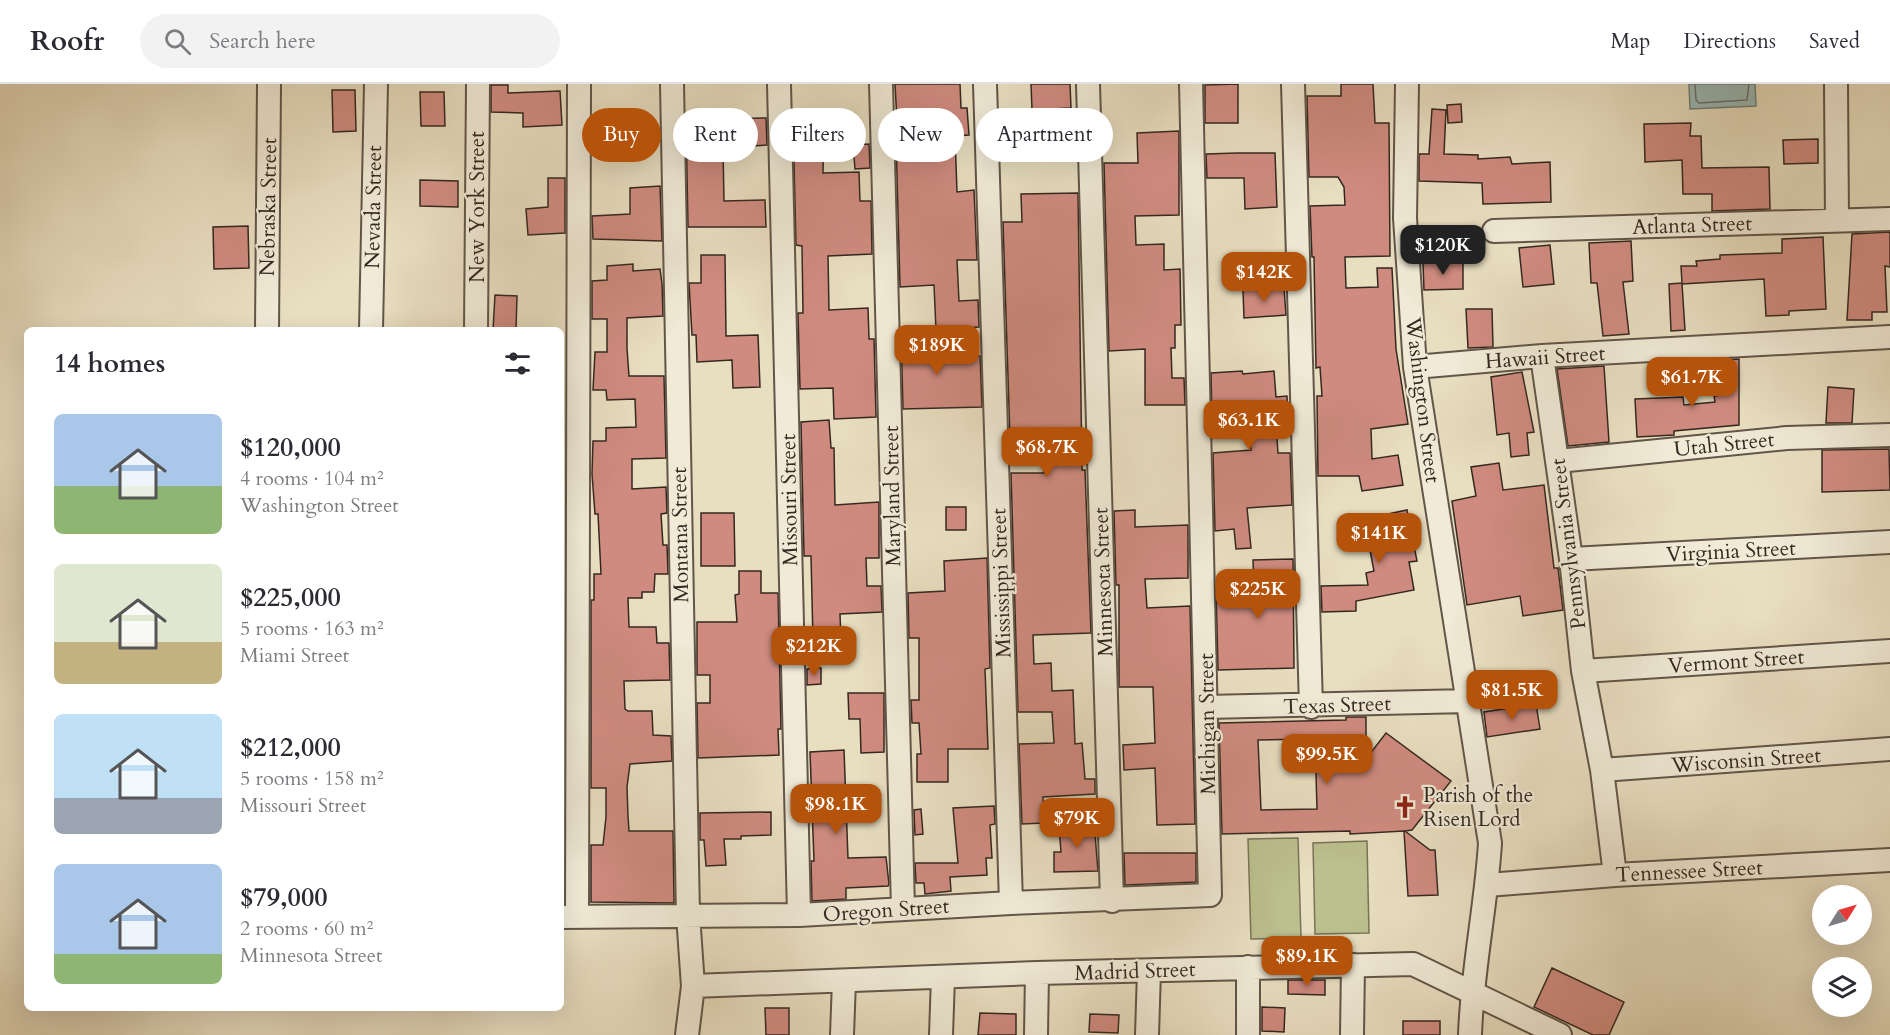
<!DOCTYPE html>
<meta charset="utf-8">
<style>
body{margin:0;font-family:Cardo,serif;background:#f2f2f3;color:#2b2b33;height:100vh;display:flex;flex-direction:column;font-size:22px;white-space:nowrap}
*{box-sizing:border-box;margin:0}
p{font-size:20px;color:#7c7c81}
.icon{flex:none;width:33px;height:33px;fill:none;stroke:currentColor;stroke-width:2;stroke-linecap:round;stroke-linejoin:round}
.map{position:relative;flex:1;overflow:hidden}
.panel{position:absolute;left:24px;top:243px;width:540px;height:684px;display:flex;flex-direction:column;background:#fff;border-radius:9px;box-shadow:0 6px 24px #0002}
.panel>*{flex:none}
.top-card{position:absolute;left:582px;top:24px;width:570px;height:54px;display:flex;gap:12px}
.needle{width:39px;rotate:53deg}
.tools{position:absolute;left:1812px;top:801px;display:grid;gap:12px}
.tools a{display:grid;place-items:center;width:60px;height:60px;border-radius:50%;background:#fff;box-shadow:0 6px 24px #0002;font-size:30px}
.price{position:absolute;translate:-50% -51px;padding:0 14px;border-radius:12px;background:#b45309;color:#fff;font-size:20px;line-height:39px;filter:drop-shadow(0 2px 3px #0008)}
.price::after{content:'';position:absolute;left:50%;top:36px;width:18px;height:14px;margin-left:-9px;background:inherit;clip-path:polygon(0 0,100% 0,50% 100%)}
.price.current{background:#222;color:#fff}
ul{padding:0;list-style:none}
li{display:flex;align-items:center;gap:18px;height:150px;padding:0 30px}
li span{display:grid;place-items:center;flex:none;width:168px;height:120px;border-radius:9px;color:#555}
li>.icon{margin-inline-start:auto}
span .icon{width:72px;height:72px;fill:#fffc;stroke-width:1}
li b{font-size:26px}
h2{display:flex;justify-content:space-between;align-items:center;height:72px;padding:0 30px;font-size:26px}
.pill{padding:0 21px;border-radius:27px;background:#fff;box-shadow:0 6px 24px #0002;font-size:21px;line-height:54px}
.pill.current{background:#b45309;color:#fff}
header{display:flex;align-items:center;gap:36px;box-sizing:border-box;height:84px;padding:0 30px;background:#fff;border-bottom:2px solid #e1e1e2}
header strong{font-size:28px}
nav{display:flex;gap:33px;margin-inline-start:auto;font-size:21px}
.search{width:420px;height:54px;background:#f2f2f3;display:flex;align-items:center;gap:15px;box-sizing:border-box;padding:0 21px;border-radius:33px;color:#7c7c81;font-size:22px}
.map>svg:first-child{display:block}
.green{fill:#bbc08e;stroke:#787458;stroke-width:1.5}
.water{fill:#99bbb9;stroke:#71807c;stroke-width:1.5}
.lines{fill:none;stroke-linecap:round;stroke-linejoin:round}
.shore{stroke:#67726d;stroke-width:1.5}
.building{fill:#cf8b7f;stroke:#352821;stroke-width:1.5;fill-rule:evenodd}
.street-casing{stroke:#625649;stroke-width:26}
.street{stroke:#f0ead6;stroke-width:22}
.labels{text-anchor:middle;stroke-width:4.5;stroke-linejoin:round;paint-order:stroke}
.street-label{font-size:21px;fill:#352821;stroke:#f0ead6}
.poi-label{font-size:21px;fill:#352821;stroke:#f0ead6;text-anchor:start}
</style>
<header>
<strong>Roofr</strong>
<div class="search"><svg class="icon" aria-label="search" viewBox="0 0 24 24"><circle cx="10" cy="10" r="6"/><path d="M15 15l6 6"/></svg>Search here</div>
<nav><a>Map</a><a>Directions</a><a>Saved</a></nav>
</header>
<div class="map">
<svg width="1890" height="951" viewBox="0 0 1890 951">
<rect width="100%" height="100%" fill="#e8dec0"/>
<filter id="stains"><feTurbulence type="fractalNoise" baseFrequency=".00333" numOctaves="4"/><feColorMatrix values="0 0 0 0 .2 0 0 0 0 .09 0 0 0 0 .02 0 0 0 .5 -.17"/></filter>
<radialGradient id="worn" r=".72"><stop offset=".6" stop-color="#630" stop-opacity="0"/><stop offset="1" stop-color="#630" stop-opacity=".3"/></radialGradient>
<path class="green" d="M 1298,754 L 1301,854 L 1251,855 L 1248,755 Z
M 1367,757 L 1369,849 L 1315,850 L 1313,759 Z"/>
<path class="water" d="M 1689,0 L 1755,0 L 1756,22 L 1690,25 Z"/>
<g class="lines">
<path class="shore" d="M 1695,0 L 1696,16 L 1699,19 L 1747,16 L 1749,0"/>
</g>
<path class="building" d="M 895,0 L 960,0 L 961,24 L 967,24 L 969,51 L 955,52 L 957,108 L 974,106 L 977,176 L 957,176 L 959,217 L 978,216 L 979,243 L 936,246 L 934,201 L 900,203 L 896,55 L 898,55 Z
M 1031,0 L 1070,0 L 1071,24 L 1032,26 Z
M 1238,0 L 1238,39 L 1205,39 L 1205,1 Z
M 1341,0 L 1373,0 L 1375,39 L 1389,39 L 1390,172 L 1345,173 L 1346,204 L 1378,203 L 1377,184 L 1392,184 L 1396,265 L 1408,340 L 1371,345 L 1372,375 L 1398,371 L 1403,401 L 1362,407 L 1359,392 L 1318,392 L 1317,312 L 1322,312 L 1320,283 L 1316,284 L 1314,173 L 1312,173 L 1310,122 L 1345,121 L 1344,103 L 1338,93 L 1309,93 L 1307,12 L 1341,12 Z
M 491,1 L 508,1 L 508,9 L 560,7 L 562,41 L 523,43 L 523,29 L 491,28 Z
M 332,6 L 355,6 L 356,47 L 333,48 Z
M 420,8 L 444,8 L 445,42 L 421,42 Z
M 1461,20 L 1462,38 L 1448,39 L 1447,21 Z
M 1432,25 L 1446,26 L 1444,70 L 1478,71 L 1478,75 L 1510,73 L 1512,80 L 1550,78 L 1551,118 L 1483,120 L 1482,99 L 1419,97 L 1419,70 L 1429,70 Z
M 766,34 L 767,61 L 723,64 L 724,117 L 765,116 L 766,143 L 688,143 L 686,36 Z
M 824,36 L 823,89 L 859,88 L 860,117 L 871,117 L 872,170 L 828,172 L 829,226 L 868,224 L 869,255 L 874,255 L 876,333 L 834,335 L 833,304 L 800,305 L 798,229 L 803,229 L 802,162 L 796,161 L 793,37 Z
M 1691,39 L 1690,52 L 1701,52 L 1702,84 L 1769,83 L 1770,125 L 1712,127 L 1712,110 L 1683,110 L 1682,76 L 1645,78 L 1644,40 Z
M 1179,47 L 1179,131 L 1135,132 L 1136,161 L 1164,160 L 1164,186 L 1180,185 L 1181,241 L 1175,241 L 1175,264 L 1171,264 L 1172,294 L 1184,294 L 1185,321 L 1145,321 L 1145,265 L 1109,267 L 1104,79 L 1138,79 L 1137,49 Z
M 1818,55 L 1818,79 L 1784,80 L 1783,56 Z
M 869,60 L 870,84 L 855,85 L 853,61 Z
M 1237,69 L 1275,69 L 1277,123 L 1245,125 L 1244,94 L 1207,94 L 1206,70 Z
M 548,94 L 565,94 L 565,149 L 528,151 L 526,125 L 548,123 Z
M 420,96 L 458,97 L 458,123 L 420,122 Z
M 660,102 L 662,157 L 593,155 L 592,132 L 630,130 L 630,104 Z
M 1078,109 L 1082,386 L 1085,386 L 1091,549 L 1033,551 L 1034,580 L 1051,579 L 1052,607 L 1073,606 L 1075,660 L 1082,659 L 1085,695 L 1095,695 L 1095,710 L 1043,713 L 1044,739 L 1022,740 L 1019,660 L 1054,659 L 1052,628 L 1018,628 L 1011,389 L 1044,389 L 1044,353 L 1010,354 L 1003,138 L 1022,138 L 1021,110 Z
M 248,142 L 249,184 L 214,185 L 213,143 Z
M 1890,148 L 1890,183 L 1885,182 L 1887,228 L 1872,228 L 1872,236 L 1847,236 L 1852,150 Z
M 1823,153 L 1826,225 L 1789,227 L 1789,231 L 1766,232 L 1764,195 L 1682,200 L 1685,246 L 1671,247 L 1669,200 L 1682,199 L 1681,182 L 1697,182 L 1696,177 L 1720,175 L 1720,171 L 1782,169 L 1782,155 Z
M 1631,157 L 1633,197 L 1623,198 L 1629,250 L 1603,252 L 1597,199 L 1591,199 L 1589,159 Z
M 1550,161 L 1554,200 L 1523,203 L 1519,164 Z
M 701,171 L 725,171 L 726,252 L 758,251 L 760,303 L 733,304 L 732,276 L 697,278 L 696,251 L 692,251 L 689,199 L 701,199 Z
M 1463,178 L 1463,205 L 1424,206 L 1423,179 Z
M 633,180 L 633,187 L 660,185 L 662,200 L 663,232 L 627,234 L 627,264 L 629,292 L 664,292 L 666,374 L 632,375 L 632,405 L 666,403 L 667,429 L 661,430 L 663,461 L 667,461 L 668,490 L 655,490 L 654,508 L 642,508 L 642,514 L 628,514 L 629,543 L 656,543 L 657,559 L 669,559 L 670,596 L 624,597 L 625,625 L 628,627 L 652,627 L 653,651 L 671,652 L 672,677 L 630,680 L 627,703 L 628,732 L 629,747 L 673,747 L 674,819 L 591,818 L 591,761 L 603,761 L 606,733 L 606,704 L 591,704 L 591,516 L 594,516 L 594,490 L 601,490 L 598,430 L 595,430 L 592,390 L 593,357 L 606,357 L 606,344 L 636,343 L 635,315 L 607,316 L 606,306 L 593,306 L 595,268 L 607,268 L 607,235 L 592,235 L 592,197 L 607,196 L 607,182 Z
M 1284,204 L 1286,231 L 1244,234 L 1243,206 Z
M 495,211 L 517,212 L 516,246 L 493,246 Z
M 1466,225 L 1492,225 L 1493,263 L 1468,264 Z
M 932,244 L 932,274 L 980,272 L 982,323 L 903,325 L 901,246 Z
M 1739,275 L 1739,341 L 1674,347 L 1674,351 L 1637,353 L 1635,315 L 1683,313 L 1684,321 L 1715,318 L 1714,312 L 1720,311 L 1717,276 Z
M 1604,282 L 1609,358 L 1568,362 L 1557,285 Z
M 1242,287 L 1243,290 L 1274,287 L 1276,313 L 1287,312 L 1288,340 L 1276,341 L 1278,369 L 1290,369 L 1292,421 L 1247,424 L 1251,464 L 1236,465 L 1234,445 L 1215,447 L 1213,369 L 1251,366 L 1249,338 L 1212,339 L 1211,289 Z
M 1522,288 L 1534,348 L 1527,349 L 1529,371 L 1511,373 L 1509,349 L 1497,351 L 1491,293 Z
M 1828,303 L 1854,305 L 1852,339 L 1826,339 Z
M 829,336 L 831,364 L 834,364 L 835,421 L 879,418 L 879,474 L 866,474 L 867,502 L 881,502 L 882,528 L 840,530 L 841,556 L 813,557 L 811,472 L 804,472 L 801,338 Z
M 1889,365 L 1890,406 L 1822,408 L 1822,366 Z
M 1499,379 L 1503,406 L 1544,401 L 1554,484 L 1558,484 L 1563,526 L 1523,532 L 1520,512 L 1467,521 L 1452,417 L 1476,412 L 1471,383 Z
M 946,423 L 966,423 L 966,446 L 946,446 Z
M 1135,426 L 1135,443 L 1188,441 L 1188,494 L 1145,495 L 1147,524 L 1190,522 L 1195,740 L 1157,741 L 1155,684 L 1124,686 L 1123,661 L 1155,659 L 1153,603 L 1119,603 L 1119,501 L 1116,501 L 1114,427 Z
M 1407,426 L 1417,477 L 1409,478 L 1414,506 L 1356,517 L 1356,527 L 1322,528 L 1321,502 L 1368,501 L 1366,489 L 1374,487 L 1364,435 Z
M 701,429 L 734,429 L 735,482 L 701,482 Z
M 987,474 L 990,584 L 985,585 L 988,665 L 948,665 L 948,698 L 917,698 L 917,670 L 921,670 L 919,639 L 912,639 L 911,616 L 919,616 L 919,554 L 909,554 L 908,509 L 945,507 L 944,477 Z
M 1293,475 L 1294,584 L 1218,586 L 1216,504 L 1254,502 L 1253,476 Z
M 739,487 L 761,487 L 761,509 L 778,509 L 781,645 L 778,645 L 779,671 L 698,674 L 697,619 L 710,619 L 710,591 L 697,591 L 697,538 L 737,538 L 735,511 L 739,510 Z
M 821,584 L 821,600 L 807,601 L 807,585 Z
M 848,609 L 884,609 L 884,668 L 861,669 L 860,635 L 849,635 Z
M 1536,620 L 1540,645 L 1487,653 L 1484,628 Z
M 1346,633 L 1366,633 L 1366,675 L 1386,649 L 1451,697 L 1412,746 L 1405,747 L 1430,766 L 1435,766 L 1438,811 L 1408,812 L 1404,747 L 1350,750 L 1350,747 L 1222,750 L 1219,639 L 1346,636 ZM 1315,655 L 1317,725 L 1261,726 L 1258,656 Z
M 844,666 L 848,774 L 886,773 L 889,800 L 888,802 L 846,804 L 846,815 L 812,817 L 811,777 L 814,777 L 810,668 Z
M 994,722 L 995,740 L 990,741 L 992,774 L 986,774 L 987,791 L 950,793 L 951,807 L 925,810 L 924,799 L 916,799 L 915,779 L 958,779 L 953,724 Z
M 921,725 L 923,750 L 915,751 L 914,726 Z
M 771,728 L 771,751 L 741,752 L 741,755 L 724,755 L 726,781 L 706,782 L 704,756 L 700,756 L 700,729 Z
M 1094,738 L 1098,787 L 1054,788 L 1054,768 L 1061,768 L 1059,743 Z
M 1124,769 L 1196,769 L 1196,798 L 1125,801 Z
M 1552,884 L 1624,918 L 1609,951 L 1593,951 L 1534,923 Z
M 1288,896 L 1325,896 L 1325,911 L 1288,910 Z
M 1262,923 L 1285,924 L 1284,948 L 1262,947 Z
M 765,924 L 789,924 L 789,951 L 766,951 Z
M 980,929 L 1016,930 L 1016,951 L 978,951 Z
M 1090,930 L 1119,931 L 1118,949 L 1089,948 Z
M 1403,937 L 1440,937 L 1440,951 L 1403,951 Z"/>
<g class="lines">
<g class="street-casing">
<path id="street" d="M 672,0 L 688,831 L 693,902 L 687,951
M 779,0 L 799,831
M 881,0 L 903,824
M 985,0 L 1011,819
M 1088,0 L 1112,817
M 1293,0 L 1311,623
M 1407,0 L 1405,134 L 1415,283 L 1490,759 C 1486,824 1472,886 1470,951
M 1836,0 L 1837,136
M 1494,147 L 1890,135
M 267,246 L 269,0
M 371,246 L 376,0
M 476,246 L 478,0
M 1542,272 L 1571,475 L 1583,587 L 1602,686 L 1615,791
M 1415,283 L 1542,272 L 1890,253
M 1558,377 L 1787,354 L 1890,351
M 1571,475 L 1890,458
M 1583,587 L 1890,567
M 1206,623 L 1468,617
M 1602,686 L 1890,665
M 1487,801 L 1615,791 L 1890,776
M 561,833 L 799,831 L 1011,819 L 1210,811 L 1191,0
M 577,833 L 579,0
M 693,902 L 1037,889 L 1413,880 L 1560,951
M 842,951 L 844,897
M 941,951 L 943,893
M 1036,951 L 1037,889
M 1147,951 L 1149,887
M 1248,951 L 1248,883
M 1352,951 L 1353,881"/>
</g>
<use href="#street" class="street"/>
</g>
<defs>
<g id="church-bare" transform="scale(1.8)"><path d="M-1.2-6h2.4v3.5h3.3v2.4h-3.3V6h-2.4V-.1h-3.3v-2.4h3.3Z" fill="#8f2418" stroke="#f0ead6" stroke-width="2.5" paint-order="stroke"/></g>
</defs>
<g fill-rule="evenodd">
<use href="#church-bare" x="1405" y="723"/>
</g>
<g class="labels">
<g class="street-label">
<text transform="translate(268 123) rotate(-89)" y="7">Nebraska Street</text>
<text transform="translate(373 123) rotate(-89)" y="7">Nevada Street</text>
<text transform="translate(477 123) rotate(-90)" y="7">New York Street</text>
<text transform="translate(1692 141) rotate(-2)" y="7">Atlanta Street</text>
<text transform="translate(1545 273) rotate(-4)" y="7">Hawaii Street</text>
<text transform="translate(1423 316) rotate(83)" y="7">Washington Street</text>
<text transform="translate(1724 360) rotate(-6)" y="7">Utah Street</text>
<text transform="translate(892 412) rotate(-91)" y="7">Maryland Street</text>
<text transform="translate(789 416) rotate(-91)" y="7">Missouri Street</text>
<text transform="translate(680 451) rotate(-91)" y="7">Montana Street</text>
<text transform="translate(1568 460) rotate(-97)" y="7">Pennsylvania Street</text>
<text transform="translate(1731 467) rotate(-3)" y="7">Virginia Street</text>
<text transform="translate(1103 498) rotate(-92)" y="7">Minnesota Street</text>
<text transform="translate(1001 499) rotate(-92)" y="7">Mississippi Street</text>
<text transform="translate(1736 577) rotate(-4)" y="7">Vermont Street</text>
<text transform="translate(1337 621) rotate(-2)" y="7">Texas Street</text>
<text transform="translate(1207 640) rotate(-91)" y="7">Michigan Street</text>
<text transform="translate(1746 676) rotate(-4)" y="7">Wisconsin Street</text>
<text transform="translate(1689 787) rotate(-3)" y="7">Tennessee Street</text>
<text transform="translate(886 826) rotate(-4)" y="7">Oregon Street</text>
<text transform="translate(1135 887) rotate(-2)" y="7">Madrid Street</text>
</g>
<g class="poi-label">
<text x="1423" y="718">Parish of the<tspan x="1423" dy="24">Risen Lord</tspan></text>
</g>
</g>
<rect width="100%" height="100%" filter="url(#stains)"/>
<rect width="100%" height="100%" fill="url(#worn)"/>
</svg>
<div class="tools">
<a><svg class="needle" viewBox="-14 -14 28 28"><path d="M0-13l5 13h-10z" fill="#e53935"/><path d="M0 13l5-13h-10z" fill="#7c7c81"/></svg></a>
<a><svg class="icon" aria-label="layers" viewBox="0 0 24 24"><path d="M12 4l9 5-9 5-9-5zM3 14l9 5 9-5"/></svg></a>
</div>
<b class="price current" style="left:1443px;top:192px">$120K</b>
<b class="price" style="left:1264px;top:219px">$142K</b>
<b class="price" style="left:937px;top:292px">$189K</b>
<b class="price" style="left:1692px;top:324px">$61.7K</b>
<b class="price" style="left:1249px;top:367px">$63.1K</b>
<b class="price" style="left:1047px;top:394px">$68.7K</b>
<b class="price" style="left:1379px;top:480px">$141K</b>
<b class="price" style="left:1258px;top:536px">$225K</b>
<b class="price" style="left:814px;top:593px">$212K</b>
<b class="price" style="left:1512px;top:637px">$81.5K</b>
<b class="price" style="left:1327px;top:701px">$99.5K</b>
<b class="price" style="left:836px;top:751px">$98.1K</b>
<b class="price" style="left:1077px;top:765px">$79K</b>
<b class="price" style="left:1307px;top:903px">$89.1K</b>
<div class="top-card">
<a class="pill current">Buy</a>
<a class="pill">Rent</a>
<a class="pill">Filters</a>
<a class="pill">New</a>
<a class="pill">Apartment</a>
</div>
<section class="panel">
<h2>14 homes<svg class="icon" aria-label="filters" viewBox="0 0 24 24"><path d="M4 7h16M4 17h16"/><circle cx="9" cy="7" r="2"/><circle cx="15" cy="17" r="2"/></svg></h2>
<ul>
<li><span style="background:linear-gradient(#a9c7e8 60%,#8fb573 0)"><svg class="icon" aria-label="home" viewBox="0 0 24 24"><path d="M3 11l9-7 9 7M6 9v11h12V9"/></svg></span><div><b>$120,000</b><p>4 rooms · 104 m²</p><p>Washington Street</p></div></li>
<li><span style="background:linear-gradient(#dfe7d0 65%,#c2b280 0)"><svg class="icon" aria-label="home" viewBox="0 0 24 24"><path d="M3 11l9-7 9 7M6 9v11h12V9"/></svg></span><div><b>$225,000</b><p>5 rooms · 163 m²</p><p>Miami Street</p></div></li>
<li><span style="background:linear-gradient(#bfe0f5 70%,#9aa5b1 0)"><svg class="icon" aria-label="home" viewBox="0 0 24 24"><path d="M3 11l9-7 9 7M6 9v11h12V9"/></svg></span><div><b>$212,000</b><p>5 rooms · 158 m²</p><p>Missouri Street</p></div></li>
<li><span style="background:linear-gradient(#a9c7e8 75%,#8fb573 0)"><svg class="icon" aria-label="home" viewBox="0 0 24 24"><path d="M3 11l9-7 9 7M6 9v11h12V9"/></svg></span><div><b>$79,000</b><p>2 rooms · 60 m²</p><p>Minnesota Street</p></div></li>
</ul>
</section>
</div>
